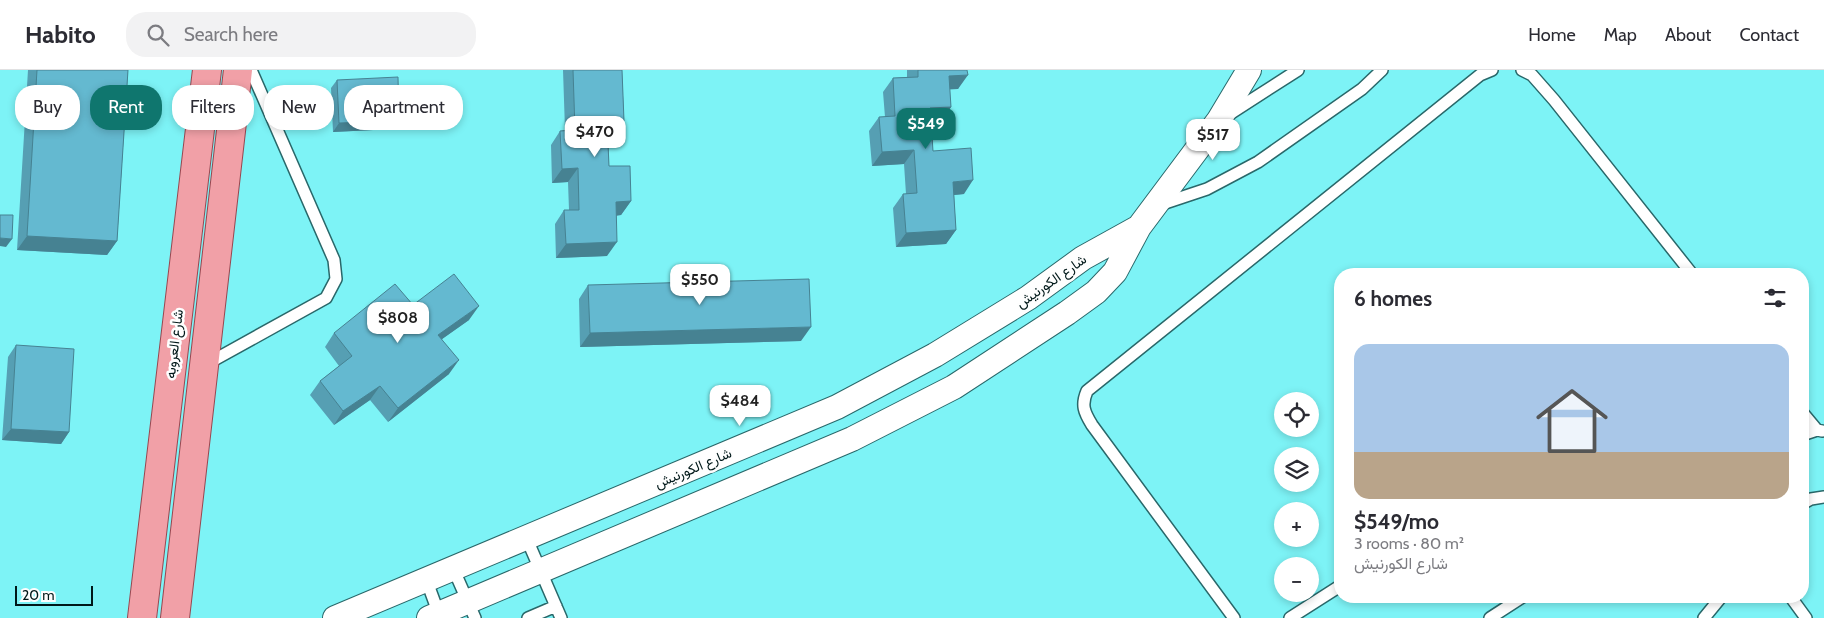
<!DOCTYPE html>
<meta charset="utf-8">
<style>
body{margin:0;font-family:Cabin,Vazirmatn,sans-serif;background:#f2f2f3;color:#2b2b33;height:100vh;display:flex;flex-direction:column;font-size:19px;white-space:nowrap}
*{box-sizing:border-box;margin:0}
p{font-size:16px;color:#7c7c81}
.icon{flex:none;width:28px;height:28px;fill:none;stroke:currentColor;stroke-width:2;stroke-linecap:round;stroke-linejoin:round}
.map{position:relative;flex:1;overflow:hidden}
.side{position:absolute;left:1334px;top:198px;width:475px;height:335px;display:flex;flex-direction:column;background:#fff;border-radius:20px;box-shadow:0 2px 8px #0003}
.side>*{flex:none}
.hud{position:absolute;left:15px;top:15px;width:475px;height:45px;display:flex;gap:10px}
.fabs{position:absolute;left:1274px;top:322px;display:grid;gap:10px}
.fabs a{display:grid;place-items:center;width:45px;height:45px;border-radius:50%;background:#fff;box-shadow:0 2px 8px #0003;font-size:25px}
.scale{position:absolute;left:15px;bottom:12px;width:78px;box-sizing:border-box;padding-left:5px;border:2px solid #001819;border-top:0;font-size:14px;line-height:18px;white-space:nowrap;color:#001819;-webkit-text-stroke:4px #fefefe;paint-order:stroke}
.price{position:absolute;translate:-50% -42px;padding:0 11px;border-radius:10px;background:#fff;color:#222;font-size:16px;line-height:32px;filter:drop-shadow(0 1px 2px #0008)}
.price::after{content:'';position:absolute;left:50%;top:30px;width:15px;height:11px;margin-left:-8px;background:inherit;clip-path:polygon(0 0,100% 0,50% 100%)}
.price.current{background:#0f766e;color:#fff}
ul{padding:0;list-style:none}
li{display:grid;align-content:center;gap:10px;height:265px;padding:0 20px}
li+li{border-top:1px solid #e1e1e2}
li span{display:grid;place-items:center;height:155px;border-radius:15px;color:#555}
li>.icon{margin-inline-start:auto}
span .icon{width:90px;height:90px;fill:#fffc;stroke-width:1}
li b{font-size:21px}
h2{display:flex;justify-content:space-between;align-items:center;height:60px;padding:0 20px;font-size:21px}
.tag{padding:0 18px;border-radius:20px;background:#fff;box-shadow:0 2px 8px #0003;font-size:18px;line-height:45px}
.tag.current{background:#0f766e;color:#fff}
header{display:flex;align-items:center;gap:30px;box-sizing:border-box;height:70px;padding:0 25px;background:#fff;border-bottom:1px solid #e1e1e2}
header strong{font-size:24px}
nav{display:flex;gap:28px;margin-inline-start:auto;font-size:18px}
.search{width:350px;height:45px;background:#f2f2f3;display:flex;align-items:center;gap:12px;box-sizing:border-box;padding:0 18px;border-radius:20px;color:#7c7c81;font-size:19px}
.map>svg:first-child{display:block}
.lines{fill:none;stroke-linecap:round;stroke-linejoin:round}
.service-casing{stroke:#29686a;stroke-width:14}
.minor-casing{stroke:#29686a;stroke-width:26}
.primary-casing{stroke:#974750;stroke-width:30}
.service{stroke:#fff;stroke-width:11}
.minor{stroke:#fff;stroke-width:24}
.primary{stroke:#f1a0a7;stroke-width:28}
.wall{fill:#569fb3}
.shaded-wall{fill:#468292}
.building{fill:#64b9d0;stroke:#468292}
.labels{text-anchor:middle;stroke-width:5;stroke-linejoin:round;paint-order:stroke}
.street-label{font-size:14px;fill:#001819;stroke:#fefefe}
</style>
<header>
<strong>Habito</strong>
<div class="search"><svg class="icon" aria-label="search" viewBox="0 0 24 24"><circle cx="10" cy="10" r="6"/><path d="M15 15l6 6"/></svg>Search here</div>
<nav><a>Home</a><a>Map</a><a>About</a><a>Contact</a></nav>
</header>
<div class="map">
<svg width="1824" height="548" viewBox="0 0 1824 548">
<rect width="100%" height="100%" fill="#7df3f6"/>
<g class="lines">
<g class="service-casing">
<path id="service" d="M 1522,0 L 1532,5 L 1554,30 L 1692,204
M 1228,45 L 1298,0
M 1162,134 L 1207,119 L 1258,92 L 1362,19 L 1382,0
M 205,295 L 326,228 L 336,209 L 334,190 L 251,0
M 1802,342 L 1817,360
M 1802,365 L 1817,360 L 1822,361
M 1802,434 L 1811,429 L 1824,427
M 526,467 L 561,548
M 453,498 L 475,548
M 426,509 L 440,547
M 1790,526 L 1806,548
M 528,548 L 556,536
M 1234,548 L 1092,355 C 1084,342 1081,335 1087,321 L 1480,5 L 1492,0
M 1290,548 L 1340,516
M 1490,548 L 1524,526
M 1704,548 L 1722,526"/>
</g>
<g class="minor-casing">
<path id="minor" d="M 335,548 L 837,337 L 935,285 L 1028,228 L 1083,188 L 1139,157
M 429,548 L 852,369 L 954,317 L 1067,243 L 1096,222 L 1115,202 L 1139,157 L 1219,50 L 1249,0"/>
</g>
<g class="primary-casing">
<path id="primary" d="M 142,548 L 207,0
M 175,548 L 238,0"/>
</g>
<use href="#service" class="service"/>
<use href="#minor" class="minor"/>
<use href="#primary" class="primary"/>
</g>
<path class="wall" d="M 28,0 L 128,0 L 117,171 L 107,185 L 17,180 Z
M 563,0 L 622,0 L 624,51 L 614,65 L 608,66 L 609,96 L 631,131 L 621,145 L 616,146 L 607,186 L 556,188 L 555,154 L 564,140 L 569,140 L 568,112 L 552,113 L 551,75 L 560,61 L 565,60 Z
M 907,0 L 967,0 L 958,19 L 949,19 L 951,37 L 941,51 L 931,51 L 933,81 L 964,124 L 954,125 L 956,160 L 946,174 L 896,177 L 893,138 L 903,124 L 906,124 L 904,94 L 872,96 L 869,61 L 879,47 L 885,47 L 883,22 L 893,8 L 907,7 Z
M 337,10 L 393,59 L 333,62 L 331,18 Z
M 588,215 L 801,271 L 580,277 L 579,229 Z
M 413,235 L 469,250 L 442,269 L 449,304 L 388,352 L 370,330 L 334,355 L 310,325 L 320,311 L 339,296 L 325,277 L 334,263 Z
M 16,275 L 69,362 L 61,374 L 2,370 L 8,287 Z"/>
<path class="shaded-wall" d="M 968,5 L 958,19 L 939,20 L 949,6 Z
M 951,37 L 941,51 L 921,52 L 930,38 Z
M 399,51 L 393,59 L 333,62 L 339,53 Z
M 624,51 L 614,65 L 598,66 L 607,52 Z
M 914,80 L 904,94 L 872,96 L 882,82 Z
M 578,98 L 568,112 L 552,113 L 562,99 Z
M 973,110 L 964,124 L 943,126 L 953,112 Z
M 631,131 L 621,145 L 606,146 L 616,132 Z
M 956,160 L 946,174 L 896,177 L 906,163 Z
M 27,166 L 117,171 L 107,185 L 17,180 Z
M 0,168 L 12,169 L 6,177 L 0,176 Z
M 617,172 L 607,186 L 556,188 L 566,174 Z
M 479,236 L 469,250 L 428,279 L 438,265 Z
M 811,257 L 801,271 L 580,277 L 590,263 Z
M 459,290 L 449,304 L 388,352 L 398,338 Z
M 380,316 L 370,330 L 334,355 L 343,341 Z
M 11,359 L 69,362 L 61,374 L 2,370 Z"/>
<path class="building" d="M 37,0 L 128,0 L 117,171 L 27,166 Z
M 573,0 L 622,0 L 624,51 L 607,52 L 609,96 L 630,96 L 631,131 L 616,132 L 617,172 L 566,174 L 564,140 L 579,140 L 578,98 L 562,99 L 560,61 L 575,60 Z
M 918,0 L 967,0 L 968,5 L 949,6 L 951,37 L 930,38 L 933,81 L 971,78 L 973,110 L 953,112 L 956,160 L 906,163 L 903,124 L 917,123 L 914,80 L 882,82 L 879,47 L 895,46 L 893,8 L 918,7 Z
M 398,7 L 399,51 L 339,53 L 337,10 Z
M 0,145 L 13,145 L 12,169 L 0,168 Z
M 454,204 L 479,236 L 438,265 L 459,290 L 398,338 L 380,316 L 343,341 L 320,311 L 352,286 L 334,263 L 395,214 L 413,235 Z
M 809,209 L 811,257 L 590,263 L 588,215 Z
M 16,275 L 74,279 L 69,362 L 11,359 Z"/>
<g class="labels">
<g class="street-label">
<text transform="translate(1051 211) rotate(-35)" y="5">شارع الكورنيش</text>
<text transform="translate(174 274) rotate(-83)" y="5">شارع العروبه</text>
<text transform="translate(693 398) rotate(-23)" y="5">شارع الكورنيش</text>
</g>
</g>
</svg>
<div class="fabs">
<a><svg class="icon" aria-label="locate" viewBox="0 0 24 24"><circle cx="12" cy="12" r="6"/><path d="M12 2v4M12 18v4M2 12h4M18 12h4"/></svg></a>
<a><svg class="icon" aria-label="layers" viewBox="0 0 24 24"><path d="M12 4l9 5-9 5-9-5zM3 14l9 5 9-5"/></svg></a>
<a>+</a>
<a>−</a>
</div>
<div class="scale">20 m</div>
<b class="price current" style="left:926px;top:80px">$549</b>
<b class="price" style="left:595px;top:88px">$470</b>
<b class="price" style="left:1213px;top:91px">$517</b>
<b class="price" style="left:700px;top:236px">$550</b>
<b class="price" style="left:398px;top:274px">$808</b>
<b class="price" style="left:740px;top:357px">$484</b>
<div class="hud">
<a class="tag">Buy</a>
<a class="tag current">Rent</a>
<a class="tag">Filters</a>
<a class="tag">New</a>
<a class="tag">Apartment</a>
</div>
<section class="side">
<h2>6 homes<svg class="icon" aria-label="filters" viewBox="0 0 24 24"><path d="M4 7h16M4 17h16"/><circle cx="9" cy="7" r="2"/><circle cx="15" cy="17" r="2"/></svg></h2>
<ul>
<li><span style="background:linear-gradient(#a9c7e8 70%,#b9a48a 0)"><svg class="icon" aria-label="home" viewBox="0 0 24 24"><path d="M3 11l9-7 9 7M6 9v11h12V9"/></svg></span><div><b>$549/mo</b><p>3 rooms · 80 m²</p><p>شارع الكورنيش</p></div></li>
</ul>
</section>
</div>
